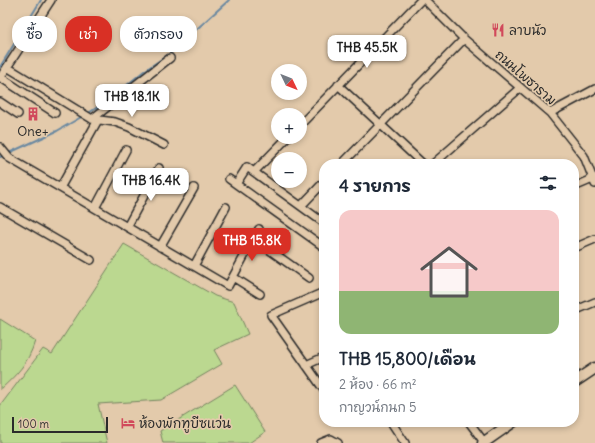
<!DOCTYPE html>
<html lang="th">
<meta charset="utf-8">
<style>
body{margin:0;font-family:Delius,"Playpen Sans Thai",sans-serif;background:#f2f2f3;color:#1f2937;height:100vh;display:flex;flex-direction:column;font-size:15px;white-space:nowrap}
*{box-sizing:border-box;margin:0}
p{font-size:13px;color:#747a83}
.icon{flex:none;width:22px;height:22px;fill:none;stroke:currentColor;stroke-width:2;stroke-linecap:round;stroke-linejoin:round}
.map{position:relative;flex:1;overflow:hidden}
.details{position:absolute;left:319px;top:159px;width:260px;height:268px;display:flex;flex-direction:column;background:#fff;border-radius:16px;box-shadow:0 2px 6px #0003}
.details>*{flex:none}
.hud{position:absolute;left:12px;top:16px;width:247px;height:36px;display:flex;gap:8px}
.needle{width:26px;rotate:133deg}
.fabs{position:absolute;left:271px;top:64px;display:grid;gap:8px}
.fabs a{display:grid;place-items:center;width:36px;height:36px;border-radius:50%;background:#fff;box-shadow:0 2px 6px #0003;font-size:20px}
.scale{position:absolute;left:12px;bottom:10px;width:96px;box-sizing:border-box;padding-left:4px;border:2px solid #2b2b2b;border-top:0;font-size:11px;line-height:14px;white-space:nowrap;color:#2b2b2b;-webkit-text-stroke:3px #e3caab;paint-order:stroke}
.price{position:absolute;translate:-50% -34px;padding:0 9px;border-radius:8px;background:#fff;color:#222;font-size:13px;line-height:26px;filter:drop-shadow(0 1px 2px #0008)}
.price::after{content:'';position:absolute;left:50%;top:24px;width:12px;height:9px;margin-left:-6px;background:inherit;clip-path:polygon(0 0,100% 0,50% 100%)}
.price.on{background:#d93025;color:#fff}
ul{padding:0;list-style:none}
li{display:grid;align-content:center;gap:8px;height:212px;padding:0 20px}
li span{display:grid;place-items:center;height:124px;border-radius:12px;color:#555}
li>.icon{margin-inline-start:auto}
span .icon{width:72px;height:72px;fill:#fffc;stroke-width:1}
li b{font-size:17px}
h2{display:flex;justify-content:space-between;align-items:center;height:48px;padding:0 20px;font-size:17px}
.chip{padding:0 14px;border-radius:16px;background:#fff;box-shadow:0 2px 6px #0003;font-size:14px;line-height:36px}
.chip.on{background:#d93025;color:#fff}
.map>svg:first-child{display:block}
.green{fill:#bbd890;stroke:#73825e}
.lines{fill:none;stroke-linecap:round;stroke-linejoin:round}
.stream{stroke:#6988a1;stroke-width:2}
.street-casing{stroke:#2b2b2b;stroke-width:10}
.secondary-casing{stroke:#2b2b2b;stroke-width:13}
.street{stroke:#e3caab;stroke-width:7}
.secondary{stroke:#e3caab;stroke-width:10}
.labels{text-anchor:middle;stroke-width:3.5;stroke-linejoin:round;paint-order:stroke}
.poi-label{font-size:13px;fill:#2b2b2b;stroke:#e3caab;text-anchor:start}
.street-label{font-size:13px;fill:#2b2b2b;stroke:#e3caab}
</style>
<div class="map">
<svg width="595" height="443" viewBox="0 0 595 443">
<rect width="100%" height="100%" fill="#e3caab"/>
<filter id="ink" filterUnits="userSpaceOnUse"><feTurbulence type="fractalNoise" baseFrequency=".025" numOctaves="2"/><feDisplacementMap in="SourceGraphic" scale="8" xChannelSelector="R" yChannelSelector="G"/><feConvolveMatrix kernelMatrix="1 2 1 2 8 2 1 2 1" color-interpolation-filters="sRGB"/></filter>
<g filter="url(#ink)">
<path class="green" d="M 124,244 L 215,296 L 234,302 L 248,334 L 214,350 L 222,364 L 161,400 L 98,404 L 107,443 L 0,443 L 0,406 L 43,349 L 52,354 Z
M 0,319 L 35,341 C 28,364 17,374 0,390 Z
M 235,385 L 265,432 L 249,443 L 163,443 L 160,431 Z"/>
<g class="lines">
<path class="stream" d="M 0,67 L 41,0
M 87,114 L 110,99 L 144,71 L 169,54 L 229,0
M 0,157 L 57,131 L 83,116"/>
<g class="street-casing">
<path id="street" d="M 425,0 L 464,39 L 550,113 L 584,156 L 595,184
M 7,67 L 92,119 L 115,122 L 129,127 L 164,145
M 0,77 L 55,113
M 0,78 L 51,0
M 338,85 L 423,164
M 0,102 L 18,114
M 550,113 L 595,89
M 92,119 L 170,58
M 300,125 L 421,0
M 0,147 L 9,158 L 228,286 L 259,229
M 342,164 L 464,39
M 433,164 L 520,88
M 254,172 L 288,137
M 229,179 L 324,247
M 236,184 L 247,167 L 324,223
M 574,187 L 595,178
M 60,188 L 98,120
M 301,206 L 324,182
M 0,207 L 91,260
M 95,208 L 126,150
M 127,227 L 159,168
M 254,239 L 309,278
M 160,247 L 194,188
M 574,248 L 595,239
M 194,266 L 226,207
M 233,277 L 260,294
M 324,292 L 271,315 L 324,390
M 574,311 L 595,302
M 306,365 L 324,357
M 391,422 L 405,443
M 469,422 L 484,442
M 321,443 L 331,439 L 338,443"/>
</g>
<g class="secondary-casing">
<path id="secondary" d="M 574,382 L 595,368
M 483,443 L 513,422"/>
</g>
<use href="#street" class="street"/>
<use href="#secondary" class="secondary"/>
</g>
</g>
<defs>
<g id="restaurant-bare" transform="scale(1.08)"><path d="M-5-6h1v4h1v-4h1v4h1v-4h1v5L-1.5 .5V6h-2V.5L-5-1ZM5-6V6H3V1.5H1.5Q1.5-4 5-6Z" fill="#d1495b" stroke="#e3caab" stroke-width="2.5" paint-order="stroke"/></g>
<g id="building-bare" transform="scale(1.08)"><path d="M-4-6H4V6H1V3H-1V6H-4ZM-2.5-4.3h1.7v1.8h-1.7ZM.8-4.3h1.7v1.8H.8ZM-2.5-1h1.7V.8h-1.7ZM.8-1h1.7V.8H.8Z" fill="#d1495b" stroke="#e3caab" stroke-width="2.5" paint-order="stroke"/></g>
<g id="hotel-bare" transform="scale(1.08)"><path d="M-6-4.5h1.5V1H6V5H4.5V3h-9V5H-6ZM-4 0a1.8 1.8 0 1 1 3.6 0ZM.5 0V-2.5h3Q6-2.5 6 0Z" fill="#d1495b" stroke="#e3caab" stroke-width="2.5" paint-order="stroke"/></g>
</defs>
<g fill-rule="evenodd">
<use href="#restaurant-bare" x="498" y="30"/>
<use href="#building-bare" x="33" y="114"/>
<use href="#hotel-bare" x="128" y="423"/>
</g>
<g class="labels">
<g class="poi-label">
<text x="509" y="35">ลาบนัว</text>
<text x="33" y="136" text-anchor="middle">One+</text>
<text x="139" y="428">ห้องพักทูบีซแว่น</text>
</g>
<g class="street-label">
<text transform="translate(526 77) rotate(41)" y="5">ถนนโพธาราม</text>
</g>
</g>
</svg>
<div class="fabs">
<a><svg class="needle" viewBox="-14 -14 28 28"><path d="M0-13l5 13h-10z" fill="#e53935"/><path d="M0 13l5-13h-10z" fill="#747a83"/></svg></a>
<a>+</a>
<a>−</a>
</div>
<div class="scale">100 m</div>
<b class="price" style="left:367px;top:69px">THB 45.5K</b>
<b class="price" style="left:132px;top:118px">THB 18.1K</b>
<b class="price" style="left:151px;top:202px">THB 16.4K</b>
<b class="price on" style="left:252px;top:262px">THB 15.8K</b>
<div class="hud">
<a class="chip">ซื้อ</a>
<a class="chip on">เช่า</a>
<a class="chip">ตัวกรอง</a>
</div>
<section class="details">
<h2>4 รายการ<svg class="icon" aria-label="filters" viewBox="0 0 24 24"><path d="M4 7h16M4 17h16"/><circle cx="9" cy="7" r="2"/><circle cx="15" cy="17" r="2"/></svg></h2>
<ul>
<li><span style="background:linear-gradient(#f6c9c9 65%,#8fb573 0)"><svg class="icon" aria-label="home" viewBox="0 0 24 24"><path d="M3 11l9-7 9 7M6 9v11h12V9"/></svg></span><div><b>THB 15,800/เดือน</b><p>2 ห้อง · 66 m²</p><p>กาญวน์กนก 5</p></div></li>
</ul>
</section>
</div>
